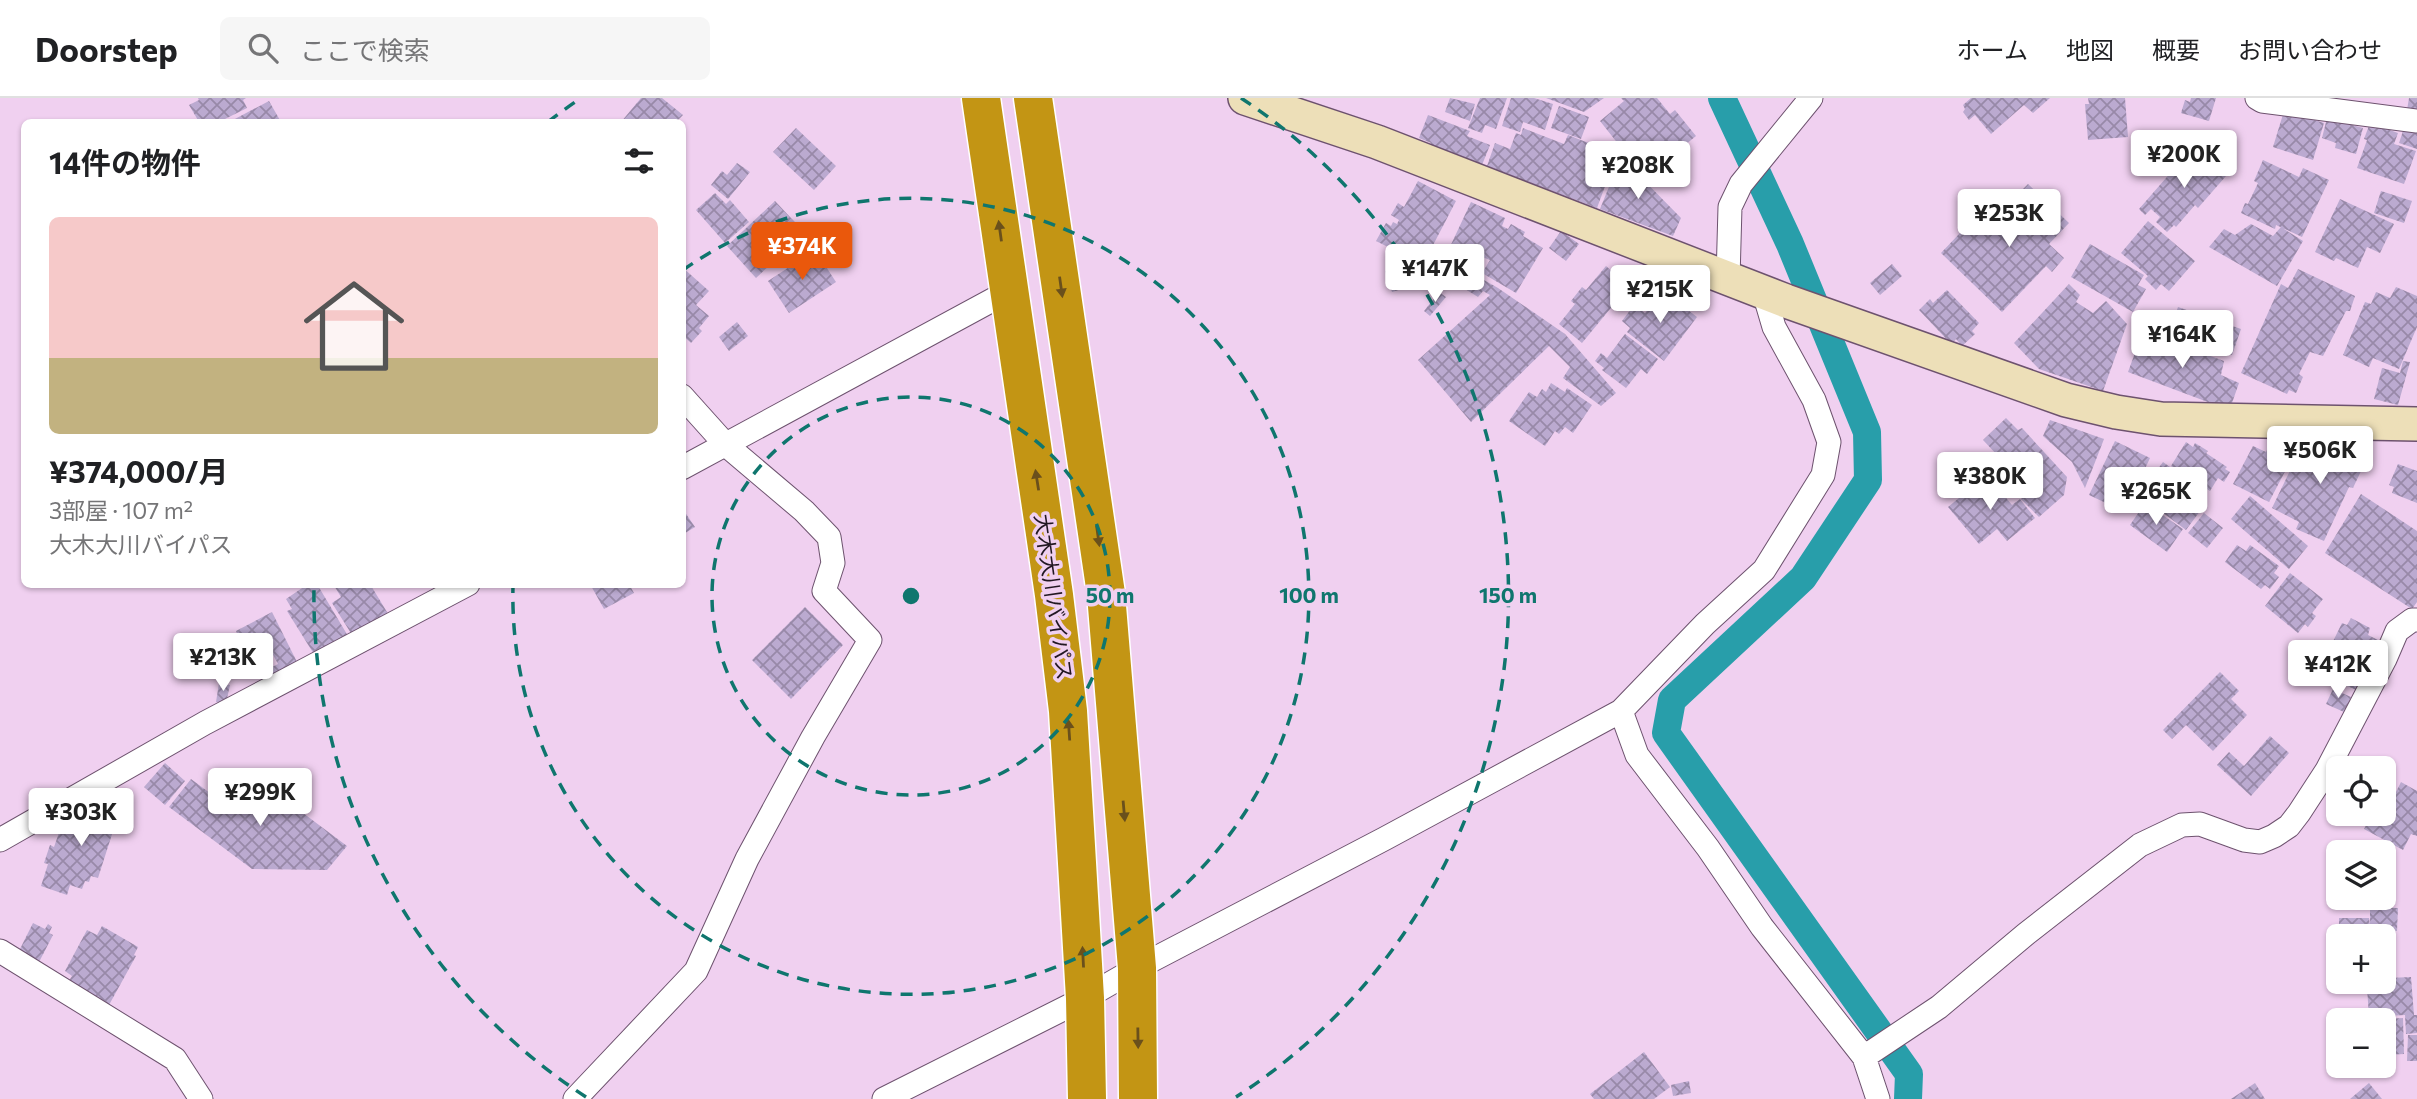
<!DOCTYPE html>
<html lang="ja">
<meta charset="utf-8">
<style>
body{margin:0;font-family:Commissioner,"Noto Sans JP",sans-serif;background:#f6f6f6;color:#202124;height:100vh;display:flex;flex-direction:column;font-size:26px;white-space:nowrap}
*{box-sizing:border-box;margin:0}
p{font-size:23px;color:#757577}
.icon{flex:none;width:38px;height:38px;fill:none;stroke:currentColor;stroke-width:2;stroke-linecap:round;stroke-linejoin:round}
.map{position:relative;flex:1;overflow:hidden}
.details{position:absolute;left:21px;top:21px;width:665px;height:469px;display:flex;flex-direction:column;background:#fff;border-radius:10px;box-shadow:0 2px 5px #0004}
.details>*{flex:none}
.fabs{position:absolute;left:2326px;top:658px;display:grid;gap:14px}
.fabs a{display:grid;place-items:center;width:70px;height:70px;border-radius:10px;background:#fff;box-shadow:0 2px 5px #0004;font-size:35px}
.price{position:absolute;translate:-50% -60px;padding:0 16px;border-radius:7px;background:#fff;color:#222;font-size:23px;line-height:46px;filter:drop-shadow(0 2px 4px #0008)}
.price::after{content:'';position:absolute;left:50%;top:42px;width:21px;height:16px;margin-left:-10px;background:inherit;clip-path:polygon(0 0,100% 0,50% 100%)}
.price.on{background:#ea580c;color:#fff}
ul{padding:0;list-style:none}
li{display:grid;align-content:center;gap:14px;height:371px;padding:0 28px}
li span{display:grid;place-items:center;height:217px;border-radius:10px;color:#555}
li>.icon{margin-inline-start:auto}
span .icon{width:126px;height:126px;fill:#fffc;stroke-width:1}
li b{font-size:30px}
h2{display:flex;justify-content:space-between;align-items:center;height:84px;padding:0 28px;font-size:30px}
header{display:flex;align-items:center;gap:42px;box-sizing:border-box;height:98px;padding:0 35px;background:#fff;border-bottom:2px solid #e0e0e0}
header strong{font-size:33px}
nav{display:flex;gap:38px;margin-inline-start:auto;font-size:24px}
.search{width:490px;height:63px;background:#f6f6f6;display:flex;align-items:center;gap:18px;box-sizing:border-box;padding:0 24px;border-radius:10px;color:#757577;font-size:26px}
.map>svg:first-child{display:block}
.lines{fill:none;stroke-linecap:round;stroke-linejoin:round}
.canal{stroke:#289eaa;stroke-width:28}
.building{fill:url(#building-cross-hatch)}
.street-casing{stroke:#6d526e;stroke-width:25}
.secondary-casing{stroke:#6d526e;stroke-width:36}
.highway-casing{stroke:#fff;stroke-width:41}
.street{stroke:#fff;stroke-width:23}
.secondary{stroke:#eddfb8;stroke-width:33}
.highway{stroke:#c39514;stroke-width:38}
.oneway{fill:#6a501c}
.ring{fill:none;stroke:#0f766e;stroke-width:3.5;stroke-dasharray:12 9}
.labels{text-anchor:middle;stroke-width:7;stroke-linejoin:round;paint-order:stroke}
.street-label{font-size:21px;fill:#221722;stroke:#f0d0f0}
.centre{fill:#0f766e;stroke:#f0d0f0;stroke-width:3.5}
.ring-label{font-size:21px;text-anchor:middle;font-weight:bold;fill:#0f766e;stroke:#f0d0f0;stroke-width:7;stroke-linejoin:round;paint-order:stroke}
</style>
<header>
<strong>Doorstep</strong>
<div class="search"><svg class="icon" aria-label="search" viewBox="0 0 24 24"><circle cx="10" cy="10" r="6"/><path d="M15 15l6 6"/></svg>ここで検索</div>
<nav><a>ホーム</a><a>地図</a><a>概要</a><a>お問い合わせ</a></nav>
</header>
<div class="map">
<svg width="2417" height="1001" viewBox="0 0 2417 1001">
<defs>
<pattern id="building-cross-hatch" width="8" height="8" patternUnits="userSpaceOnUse" patternTransform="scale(1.75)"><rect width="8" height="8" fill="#bbaad0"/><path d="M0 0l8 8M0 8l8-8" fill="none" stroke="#9889a8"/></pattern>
</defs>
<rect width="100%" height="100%" fill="#f0d0f0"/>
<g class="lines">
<path class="canal" d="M 1722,0 L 1790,146 L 1867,334 L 1868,382 L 1803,480 L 1672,602 L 1666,635 L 1909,976 L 1908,1001"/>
</g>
<path class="building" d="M 198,0 L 246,0 L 243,2 L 247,10 L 219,24 L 199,24 L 189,7 L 199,2 Z
M 641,0 L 662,0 L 683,17 L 676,24 L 621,24 Z
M 1450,0 L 1475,6 L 1470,23 L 1445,14 Z
M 1480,0 L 1507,0 L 1496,31 L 1485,27 L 1482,35 L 1468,30 Z
M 1511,0 L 1534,0 L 1553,6 L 1545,32 L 1523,24 L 1520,34 L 1502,28 Z
M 1546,0 L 1604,0 L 1584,14 Z
M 1621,0 L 1657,0 L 1670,16 L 1675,12 L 1696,38 L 1663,65 L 1656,57 L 1638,71 L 1600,23 L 1624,3 Z
M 1971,0 L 2050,0 L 2033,15 L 2024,7 L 1991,36 L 1975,17 L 1969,22 L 1963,14 L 1965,11 L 1963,7 Z
M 2088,0 L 2125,0 L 2128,39 L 2088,42 L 2085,6 L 2089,6 Z
M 2191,0 L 2216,0 L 2209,23 L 2181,15 L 2185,2 L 2190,4 Z
M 2409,0 L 2417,0 L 2417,14 L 2407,12 Z
M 269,3 L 281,24 L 235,24 L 233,22 Z
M 1559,8 L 1589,19 L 1581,41 L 1551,30 Z
M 2284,13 L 2324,25 L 2313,62 L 2273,49 Z
M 1428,17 L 1470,33 L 1467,38 L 1490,47 L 1482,67 L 1430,47 L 1431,45 L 1419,40 Z
M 2327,20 L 2363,30 L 2356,56 L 2335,50 L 2336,45 L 2322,40 Z
M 2370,25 L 2398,35 L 2394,46 L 2416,53 L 2404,86 L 2357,70 L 2367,42 L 2364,41 Z
M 796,30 L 836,68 L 814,92 L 773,54 Z
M 1523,30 L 1564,46 L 1568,37 L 1617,56 L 1597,110 L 1487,68 L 1495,45 L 1510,51 L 1516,35 L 1521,37 Z
M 2404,30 L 2417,34 L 2417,51 L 2399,45 Z
M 2193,49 L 2226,78 L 2198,110 L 2195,107 L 2176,129 L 2174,127 L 2167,134 L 2156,124 L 2160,119 L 2151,111 L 2145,117 L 2139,111 Z
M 1621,59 L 1681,120 L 1673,138 L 1600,111 Z
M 2263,62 L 2299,79 L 2303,70 L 2329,82 L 2302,139 L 2276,127 L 2275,131 L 2241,115 L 2245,105 L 2248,106 L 2258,85 L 2254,83 Z
M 737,65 L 750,74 L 728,101 L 711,87 L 722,73 L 727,77 Z
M 1418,83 L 1456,103 L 1430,153 L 1418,146 L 1410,160 L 1376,143 L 1386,125 L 1391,128 L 1393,124 L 1397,126 L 1399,122 L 1391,117 L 1398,105 L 1404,109 Z
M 2028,86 L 2069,125 L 2049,146 L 2064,160 L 2052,174 L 2046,168 L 2002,214 L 1941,155 L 1977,117 L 1990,130 L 2025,94 L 2022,92 Z
M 2381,93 L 2412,103 L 2404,125 L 2374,115 Z
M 715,95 L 726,106 L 730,102 L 749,124 L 725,145 L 696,112 Z
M 2340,101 L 2394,126 L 2380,155 L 2367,149 L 2358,170 L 2336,160 L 2334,163 L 2315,154 Z
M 775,103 L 806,136 L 794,148 L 795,150 L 778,167 L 774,163 L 756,180 L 727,148 Z
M 1471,104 L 1505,120 L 1502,128 L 1508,131 L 1511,126 L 1525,134 L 1523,138 L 1543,150 L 1516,195 L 1482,175 L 1490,162 L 1482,159 L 1477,167 L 1448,153 Z
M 2148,123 L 2195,163 L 2169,193 L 2161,186 L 2156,192 L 2145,181 L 2148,178 L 2121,155 Z
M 2251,126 L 2273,138 L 2281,129 L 2303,143 L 2277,188 L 2209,149 L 2224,131 L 2235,137 Z
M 1561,133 L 1579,146 L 1566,163 L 1549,150 Z
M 2090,146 L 2144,177 L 2138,187 L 2146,191 L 2133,214 L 2071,179 Z
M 815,152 L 836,184 L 789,215 L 768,183 Z
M 1418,162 L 1425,184 L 1392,194 L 1385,173 Z
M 1892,166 L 1902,178 L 1880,197 L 1870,185 Z
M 1606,168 L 1629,188 L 1582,245 L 1559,226 L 1575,206 L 1571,203 L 1582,189 L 1586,192 Z
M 682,169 L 709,193 L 696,207 L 709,218 L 699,230 L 702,233 L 691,245 L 682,237 Z
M 1463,170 L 1498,190 L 1565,236 L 1616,295 L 1601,308 L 1563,280 L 1570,269 L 1549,248 L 1471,324 L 1418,262 L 1490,197 L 1483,193 L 1478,199 L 1454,184 Z
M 2298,171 L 2355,198 L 2350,213 L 2346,213 L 2323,258 L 2310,254 L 2299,276 L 2303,279 L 2296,295 L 2289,292 L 2287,296 L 2241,275 L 2281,186 L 2288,190 Z
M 2069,186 L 2080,197 L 2076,204 L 2093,215 L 2106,203 L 2127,226 L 2103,293 L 2039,271 L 2014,245 Z
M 2396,189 L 2417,198 L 2417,229 L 2399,271 L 2373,260 L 2369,269 L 2343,257 L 2365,204 L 2371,206 L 2376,194 L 2390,200 Z
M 1662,192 L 1697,219 L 1664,263 L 1627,234 L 1630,230 L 1622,223 L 1634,207 L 1645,215 Z
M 1947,192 L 1979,225 L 1972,233 L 1975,236 L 1962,248 L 1956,241 L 1951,246 L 1919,212 L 1930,201 L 1933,205 Z
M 1439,194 L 1446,199 L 1430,218 L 1424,213 Z
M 2178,209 L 2241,231 L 2232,257 L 2169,235 Z
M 737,224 L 748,238 L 729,253 L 719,239 Z
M 2143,233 L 2224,263 L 2221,277 L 2239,285 L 2232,305 L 2213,306 L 2128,274 Z
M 1625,236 L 1658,261 L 1647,276 L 1641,271 L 1626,290 L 1602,272 L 1604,270 L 1595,263 L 1601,255 L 1607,260 Z
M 2403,263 L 2410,264 L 2398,307 L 2374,301 L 2382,270 L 2400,275 Z
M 1551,285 L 1565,294 L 1567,290 L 1592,307 L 1573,335 L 1565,329 L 1559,336 L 1555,333 L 1545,348 L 1509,323 L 1529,294 L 1537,299 L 1542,291 L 1546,294 Z
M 2006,320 L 2018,332 L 2022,330 L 2067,379 L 2064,397 L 2039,419 L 2021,401 L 2030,392 L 1983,342 Z
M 2050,322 L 2104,341 L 2085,390 L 2072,364 L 2043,338 Z
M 2115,343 L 2150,360 L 2125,414 L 2089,397 Z
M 2186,344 L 2193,349 L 2195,345 L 2208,353 L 2206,355 L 2227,369 L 2225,371 L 2230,374 L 2224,384 L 2218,380 L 2210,393 L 2171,368 Z
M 2314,344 L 2369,348 L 2360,369 L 2362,371 L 2353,390 L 2349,389 L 2324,443 L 2296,431 L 2299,424 L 2272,410 L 2299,354 L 2306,357 Z
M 2253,348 L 2266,354 L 2269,348 L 2284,356 L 2282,359 L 2290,364 L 2269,404 L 2233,386 Z
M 2163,364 L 2188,382 L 2183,388 L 2206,405 L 2186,432 L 2139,397 Z
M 2398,366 L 2417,373 L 2417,405 L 2392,395 L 2394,389 L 2389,387 Z
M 1987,377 L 2012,407 L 2020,401 L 2035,420 L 2007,443 L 1997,431 L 1979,446 L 1948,409 Z
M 2361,396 L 2417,433 L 2417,504 L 2412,511 L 2325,455 Z
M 2250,398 L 2308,448 L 2289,471 L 2231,421 Z
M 2145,405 L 2183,431 L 2167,454 L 2130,427 Z
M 682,410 L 695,429 L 682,437 Z
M 2204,415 L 2223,430 L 2207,450 L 2188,435 Z
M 2237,447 L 2246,453 L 2250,447 L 2279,468 L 2274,475 L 2279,479 L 2270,491 L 2265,487 L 2261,491 L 2225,464 Z
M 2290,475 L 2323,501 L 2312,515 L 2316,518 L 2308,529 L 2305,526 L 2298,535 L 2265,508 Z
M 308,486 L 317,486 L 348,538 L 317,561 L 287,513 L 292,511 L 286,501 Z
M 333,486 L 370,486 L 390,519 L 354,540 L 332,505 L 341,499 Z
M 590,486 L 629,486 L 634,495 L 604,511 Z
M 805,509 L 843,547 L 791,601 L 752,562 Z
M 272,514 L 299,568 L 266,584 L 262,574 L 278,566 L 271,553 L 258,559 L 249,540 L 241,544 L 236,533 Z
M 2351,520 L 2370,530 L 2368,537 L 2378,542 L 2371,558 L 2374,561 L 2356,592 L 2318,574 L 2342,525 L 2347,527 Z
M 2220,574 L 2239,593 L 2231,601 L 2247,617 L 2213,653 L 2186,627 L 2172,641 L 2163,632 Z
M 219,585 L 230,587 L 226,605 L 216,604 Z
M 2333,591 L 2351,599 L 2344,614 L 2326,606 Z
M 2270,638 L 2289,655 L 2251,698 L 2217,667 L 2229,654 L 2244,668 Z
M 165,665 L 185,683 L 165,707 L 144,689 Z
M 251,676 L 347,748 L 327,772 L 252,771 L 169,709 L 191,681 L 226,707 Z
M 2401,684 L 2417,693 L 2417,738 L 2411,736 L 2403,752 L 2364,731 L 2372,716 L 2384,716 L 2384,703 L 2390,706 Z
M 107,700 L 122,705 L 98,780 L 91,778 L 89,784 L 85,783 L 82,791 L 70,787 L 67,797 L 41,788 L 48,766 L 44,765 L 50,747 L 54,749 L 62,726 L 70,729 L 74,719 L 77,720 L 78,716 Z
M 2370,809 L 2398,810 L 2397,833 L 2368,832 L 2368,838 L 2339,838 L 2339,820 L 2369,820 L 2370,828 Z
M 33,825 L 45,831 L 48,826 L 52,829 L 49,835 L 53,837 L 38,866 L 18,855 Z
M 102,828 L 138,849 L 134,857 L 136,858 L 109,907 L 68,884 L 72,878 L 65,873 L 87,832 L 97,837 Z
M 2411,879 L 2414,917 L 2417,917 L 2417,935 L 2406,936 L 2405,917 L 2369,919 L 2367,889 L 2389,888 L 2389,880 Z
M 2403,920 L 2404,956 L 2384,957 L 2384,921 Z
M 2408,937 L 2417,937 L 2417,963 L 2407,963 Z
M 1644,954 L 1670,989 L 1654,1001 L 1594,1001 L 1590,996 Z
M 1689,983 L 1691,995 L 1673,998 L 1671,987 Z
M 2255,985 L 2265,1001 L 2231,1001 Z
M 2369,985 L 2382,1001 L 2350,1001 Z"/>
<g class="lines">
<g class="street-casing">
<path id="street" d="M 2257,0 L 2262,3 L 2417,23
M 1728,181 L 1730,109 L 1741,86 L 1811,0
M 682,370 L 1009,193
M 1621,613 L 1637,657 L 1708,750 L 1762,829 L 1864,959 L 1878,1001
M 0,742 L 205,625 L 468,486
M 0,853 L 175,961 L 201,1001
M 1864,959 L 1939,909 L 2026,836 L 2140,747 L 2182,727 L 2200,726 L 2244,742 L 2260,744 L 2274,738 L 2289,728 L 2299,715 L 2327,672 L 2385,561 L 2397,533 L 2412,522 L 2417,522
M 575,1001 L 696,873 L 747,761 L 813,639 L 870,542 L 824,493 L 833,465 L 829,439 L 804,413 L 726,347 L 682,298
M 884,1001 L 1085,900 L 1137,870 L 1384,741 L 1621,613 L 1705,526 L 1764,472 L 1823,377 L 1829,344 L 1814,302 L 1774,229 L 1764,195"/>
</g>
<g class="secondary-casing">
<path id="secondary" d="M 1245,0 L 1377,44 L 1786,203 L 2066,302 L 2116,314 L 2161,321 L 2417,326"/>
</g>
<g class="highway-casing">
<path id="highway" d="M 981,0 L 1054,497 L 1068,613 L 1085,900 L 1087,1001
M 1033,0 L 1106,496 L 1137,870 L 1138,1001"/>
</g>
<use href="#street" class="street"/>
<use href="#secondary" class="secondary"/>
<use href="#highway" class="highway"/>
</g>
<defs><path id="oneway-solid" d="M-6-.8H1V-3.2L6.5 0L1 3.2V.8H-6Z" transform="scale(1.75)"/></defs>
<g class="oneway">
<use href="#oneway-solid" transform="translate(1000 133) rotate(-98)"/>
<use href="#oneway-solid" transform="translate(1061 189) rotate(82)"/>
<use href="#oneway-solid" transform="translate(1037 382) rotate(-99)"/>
<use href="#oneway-solid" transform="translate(1098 438) rotate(82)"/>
<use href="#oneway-solid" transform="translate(1069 632) rotate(-94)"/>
<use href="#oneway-solid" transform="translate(1124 713) rotate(85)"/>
<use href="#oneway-solid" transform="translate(1083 859) rotate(-93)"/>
<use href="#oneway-solid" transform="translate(1138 940) rotate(89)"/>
</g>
<g class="ring">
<circle cx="911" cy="498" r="199"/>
<path d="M683 172A398 398 0 1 1 513 488"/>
<path d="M586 999A597 597 0 0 1 314 488M548 24A597 597 0 0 1 581 0M1241 0A597 597 0 0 1 1236 999"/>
</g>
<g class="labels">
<g class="street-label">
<text transform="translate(1053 499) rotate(82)" y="7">大木大川バイパス</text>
</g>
</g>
<circle cx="911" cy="498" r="10" class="centre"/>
<g class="ring-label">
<text x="1110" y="505">50 m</text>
<text x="1309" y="505">100 m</text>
<text x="1508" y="505">150 m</text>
</g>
</svg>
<div class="fabs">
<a><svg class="icon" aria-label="locate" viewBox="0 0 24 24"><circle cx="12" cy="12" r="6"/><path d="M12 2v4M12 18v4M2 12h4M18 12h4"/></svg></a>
<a><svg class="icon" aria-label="layers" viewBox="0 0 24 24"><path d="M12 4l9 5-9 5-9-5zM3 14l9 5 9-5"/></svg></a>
<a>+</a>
<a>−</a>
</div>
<b class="price" style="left:2184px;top:92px">¥200K</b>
<b class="price" style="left:1638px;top:103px">¥208K</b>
<b class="price" style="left:2009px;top:151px">¥253K</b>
<b class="price on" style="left:802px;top:184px">¥374K</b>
<b class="price" style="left:1435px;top:206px">¥147K</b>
<b class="price" style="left:1660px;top:227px">¥215K</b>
<b class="price" style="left:2182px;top:272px">¥164K</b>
<b class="price" style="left:2320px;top:388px">¥506K</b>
<b class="price" style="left:1990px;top:414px">¥380K</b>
<b class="price" style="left:2156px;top:429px">¥265K</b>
<b class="price" style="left:223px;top:595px">¥213K</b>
<b class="price" style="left:2338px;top:602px">¥412K</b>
<b class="price" style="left:260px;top:730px">¥299K</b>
<b class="price" style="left:81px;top:750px">¥303K</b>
<section class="details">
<h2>14件の物件<svg class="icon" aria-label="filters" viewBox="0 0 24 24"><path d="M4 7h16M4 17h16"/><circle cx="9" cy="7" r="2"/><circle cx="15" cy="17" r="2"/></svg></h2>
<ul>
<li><span style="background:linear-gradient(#f6c9c9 65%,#c2b280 0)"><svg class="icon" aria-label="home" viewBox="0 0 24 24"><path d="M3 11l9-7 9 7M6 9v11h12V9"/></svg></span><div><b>¥374,000/月</b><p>3部屋 · 107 m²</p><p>大木大川バイパス</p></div></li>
</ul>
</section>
</div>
